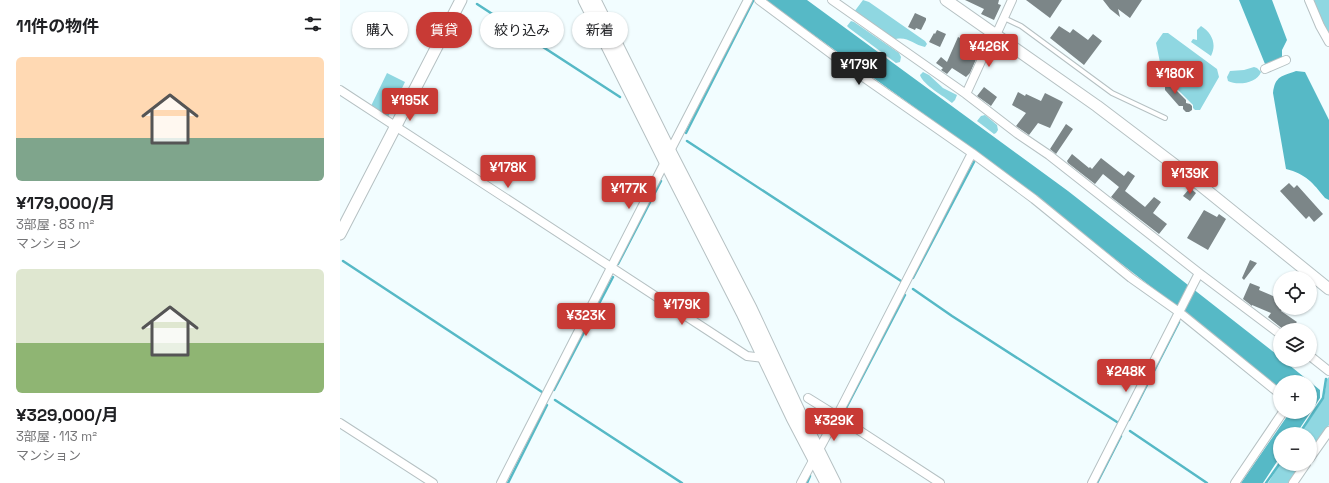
<!DOCTYPE html>
<html lang="ja">
<meta charset="utf-8">
<style>
body{margin:0;font-family:"Space Grotesk","Noto Sans JP",sans-serif;background:#f2f2f2;color:#202124;height:100vh;display:flex;flex-direction:column;font-size:15px;white-space:nowrap}
*{box-sizing:border-box;margin:0}
p{font-size:13px;color:#757577}
.icon{flex:none;width:22px;height:22px;fill:none;stroke:currentColor;stroke-width:2;stroke-linecap:round;stroke-linejoin:round}
.map{position:relative;flex:1;overflow:hidden}
.panel{display:flex;flex-direction:column;background:#fff;width:340px}
.panel>*{flex:none}
.hud{position:absolute;left:12px;top:12px;width:380px;height:36px;display:flex;gap:8px}
.buttons{position:absolute;left:933px;top:271px;display:grid;gap:8px}
.buttons a{display:grid;place-items:center;width:44px;height:44px;border-radius:50%;background:#fff;box-shadow:0 1px 3px #0004;font-size:20px}
.price{position:absolute;translate:-50% -34px;padding:0 9px;border-radius:4px;background:#c83a35;color:#fff;font-size:13px;line-height:26px;filter:drop-shadow(0 1px 2px #0008)}
.price::after{content:'';position:absolute;left:50%;top:24px;width:12px;height:9px;margin-left:-6px;background:inherit;clip-path:polygon(0 0,100% 0,50% 100%)}
.price.current{background:#222;color:#fff}
ul{padding:0;list-style:none}
li{display:grid;align-content:center;gap:8px;height:212px;padding:0 16px}
li span{display:grid;place-items:center;height:124px;border-radius:6px;color:#555}
li>.icon{margin-inline-start:auto}
span .icon{width:72px;height:72px;fill:#fffc;stroke-width:1}
li b{font-size:17px}
h2{display:flex;justify-content:space-between;align-items:center;height:48px;padding:0 16px;font-size:17px}
.tag{padding:0 14px;border-radius:18px;background:#fff;box-shadow:0 1px 3px #0004;font-size:14px;line-height:36px}
.tag.current{background:#c83a35;color:#fff}
main{display:flex;flex:1;min-height:0}
.map>svg:first-child{display:block}
.green{fill:#8fd7e1}
.water{fill:#56b9c6}
.lines{fill:none;stroke-linecap:round;stroke-linejoin:round}
.stream{stroke:#56b9c6;stroke-width:2.5}
.building{fill:#7c8688}
.lane-casing{stroke:#b6c1c3;stroke-width:6}
.street-casing{stroke:#b6c1c3;stroke-width:10}
.secondary-casing{stroke:#b6c1c3;stroke-width:13}
.lane{stroke:#fff;stroke-width:4}
.street{stroke:#fff;stroke-width:8}
.secondary{stroke:#fff;stroke-width:11}
</style>
<main>
<section class="panel">
<h2>11件の物件<svg class="icon" aria-label="filters" viewBox="0 0 24 24"><path d="M4 7h16M4 17h16"/><circle cx="9" cy="7" r="2"/><circle cx="15" cy="17" r="2"/></svg></h2>
<ul>
<li><span style="background:linear-gradient(#ffd9b3 65%,#7fa58c 0)"><svg class="icon" aria-label="home" viewBox="0 0 24 24"><path d="M3 11l9-7 9 7M6 9v11h12V9"/></svg></span><div><b>¥179,000/月</b><p>3部屋 · 83 m²</p><p>マンション</p></div></li>
<li><span style="background:linear-gradient(#dfe7d0 60%,#8fb573 0)"><svg class="icon" aria-label="home" viewBox="0 0 24 24"><path d="M3 11l9-7 9 7M6 9v11h12V9"/></svg></span><div><b>¥329,000/月</b><p>3部屋 · 113 m²</p><p>マンション</p></div></li>
</ul>
</section>
<div class="map">
<svg width="989" height="483" viewBox="0 0 989 483">
<rect width="100%" height="100%" fill="#f2fdff"/>
<path class="green" d="M 523,0 L 529,2 L 585,41 L 587,44 L 585,47 C 573,45 567,35 553,40 L 514,12 Z
M 973,0 L 989,0 L 989,34 L 983,25 Z
M 511,21 L 514,22 L 559,53 L 561,57 L 560,62 L 556,63 L 509,28 L 507,26 Z
M 861,26 C 872,33 877,44 871,56 L 851,42 L 853,39 L 857,40 L 857,30 Z
M 823,33 L 828,33 L 877,69 L 879,77 L 860,110 L 855,110 L 853,108 L 853,105 L 825,77 L 823,77 L 816,43 Z
M 914,67 L 917,68 L 921,72 C 917,83 898,86 888,81 L 887,77 L 890,71 L 904,70 Z
M 583,72 L 589,75 L 603,88 L 617,95 L 615,100 L 612,103 C 604,96 583,85 580,75 Z
M 47,73 L 65,82 L 48,117 L 31,106 Z
M 645,115 L 657,125 L 658,130 L 656,133 L 654,134 L 637,121 L 641,116 Z
M 989,377 L 989,425 L 970,453 L 970,434 L 960,434 L 984,398 L 987,379 Z
M 940,464 L 962,464 L 949,483 L 928,483 Z"/>
<path class="water" d="M 425,0 L 467,0 L 728,191 L 940,357 L 940,360 L 943,360 L 980,390 L 980,398 L 956,434 L 940,434 L 940,457 L 923,483 L 901,483 L 950,412 L 970,412 L 970,382 L 940,382 L 940,389 L 844,311 L 839,305 L 836,306 L 638,153 Z
M 899,0 L 932,0 L 947,40 L 942,50 L 942,58 L 925,64 Z
M 956,71 L 965,72 L 989,120 L 989,200 L 985,198 C 973,183 966,174 946,169 L 933,93 C 935,76 942,76 956,71 Z"/>
<g class="lines">
<path class="stream" d="M 137,4 L 280,97
M 346,133 L 413,1
M 347,141 L 561,281
M 3,261 L 202,392
M 278,264 L 321,181
M 573,278 L 634,162
M 573,289 L 612,316 L 777,422
M 214,390 L 273,277
M 215,400 L 342,483
M 504,412 L 565,295
M 789,420 L 839,322
M 495,428 L 498,423
M 790,431 L 867,483
M 959,434 L 983,398 L 986,379
M 168,483 L 207,405
M 467,483 L 470,476
M 757,483 L 781,436
M 926,483 L 940,463"/>
</g>
<path class="building" d="M 625,0 L 659,0 L 658,4 L 661,5 L 654,20 L 641,14 L 644,9 Z
M 686,0 L 722,0 L 710,18 Z
M 763,0 L 802,0 L 790,18 L 778,9 L 780,17 L 770,9 Z
M 575,13 L 586,18 L 586,20 L 581,30 L 576,28 L 575,30 L 568,27 Z
M 719,26 L 730,33 L 733,29 L 748,40 L 753,34 L 762,41 L 744,65 L 710,38 Z
M 597,30 L 606,34 L 600,47 L 589,42 L 594,33 L 595,34 Z
M 618,37 L 641,48 L 630,73 L 626,77 L 612,68 L 607,74 L 601,70 L 603,68 L 596,63 L 601,57 L 607,62 Z
M 821,78 L 825,78 L 827,81 L 827,84 L 831,84 L 837,91 L 846,100 L 846,103 L 850,104 L 852,106 L 852,110 L 849,112 L 846,112 L 843,109 L 843,106 L 839,106 L 825,90 L 825,87 L 821,87 L 818,84 L 819,80 Z
M 644,87 L 657,97 L 651,106 L 637,96 Z
M 678,92 L 685,96 L 686,94 L 701,101 L 705,93 L 723,102 L 710,128 L 698,123 L 689,135 L 676,126 L 686,113 L 672,105 Z
M 726,124 L 733,129 L 716,154 L 710,149 Z
M 732,154 L 749,168 L 750,167 L 752,169 L 761,158 L 784,176 L 788,171 L 795,176 L 785,191 L 805,207 L 814,197 L 821,202 L 813,213 L 827,224 L 819,234 L 771,197 L 779,187 L 763,174 L 755,184 L 728,163 L 727,161 Z
M 949,183 L 954,188 L 957,185 L 983,214 L 974,222 L 969,216 L 966,219 L 940,191 Z
M 850,188 L 856,193 L 850,201 L 843,196 Z
M 864,210 L 877,217 L 879,214 L 886,219 L 868,250 L 847,238 Z
M 910,260 L 917,263 L 904,280 L 902,278 Z
M 910,283 L 920,287 L 919,290 L 940,299 L 940,308 L 943,308 L 941,311 L 957,322 L 955,324 L 964,330 L 944,330 L 928,317 L 931,313 L 912,305 L 912,306 L 903,299 Z"/>
<g class="lines">
<g class="lane-casing">
<path id="lane" d="M 664,18 L 681,26 L 772,93 L 825,118"/>
</g>
<g class="street-casing">
<path id="street" d="M 419,0 L 513,70 L 632,153 L 694,199 L 791,278 L 839,312 L 940,394
M 492,0 L 626,94 L 678,134 L 709,155 L 859,273 L 940,334
M 969,0 L 980,26 L 989,42
M 656,35 L 672,0
M 925,69 L 946,60
M 0,90 L 407,356 L 424,358
M 626,94 L 654,33
M 330,151 L 408,0
M 970,356 L 989,371
M 468,398 L 497,416 L 600,483
M 0,423 L 93,483
M 970,458 L 989,431
M 161,483 L 325,162
M 461,483 L 497,416 L 632,153
M 752,483 L 859,273
M 895,483 L 943,412
M 953,483 L 966,464"/>
</g>
<g class="secondary-casing">
<path id="secondary" d="M 244,0 L 325,162 L 402,313 L 452,418 L 486,483
M 255,0 L 330,151 L 411,308 L 460,413 L 495,483
M 606,0 L 757,106 L 844,172 L 989,289
M 0,234 L 121,0"/>
</g>
<use href="#lane" class="lane"/>
<use href="#street" class="street"/>
<use href="#secondary" class="secondary"/>
</g>
</svg>
<div class="buttons">
<a><svg class="icon" aria-label="locate" viewBox="0 0 24 24"><circle cx="12" cy="12" r="6"/><path d="M12 2v4M12 18v4M2 12h4M18 12h4"/></svg></a>
<a><svg class="icon" aria-label="layers" viewBox="0 0 24 24"><path d="M12 4l9 5-9 5-9-5zM3 14l9 5 9-5"/></svg></a>
<a>+</a>
<a>−</a>
</div>
<b class="price" style="left:649px;top:68px">¥426K</b>
<b class="price current" style="left:519px;top:86px">¥179K</b>
<b class="price" style="left:835px;top:95px">¥180K</b>
<b class="price" style="left:70px;top:122px">¥195K</b>
<b class="price" style="left:168px;top:189px">¥178K</b>
<b class="price" style="left:850px;top:195px">¥139K</b>
<b class="price" style="left:289px;top:210px">¥177K</b>
<b class="price" style="left:342px;top:326px">¥179K</b>
<b class="price" style="left:246px;top:337px">¥323K</b>
<b class="price" style="left:786px;top:393px">¥248K</b>
<b class="price" style="left:494px;top:442px">¥329K</b>
<div class="hud">
<a class="tag">購入</a>
<a class="tag current">賃貸</a>
<a class="tag">絞り込み</a>
<a class="tag">新着</a>
</div>
</div>
</main>
